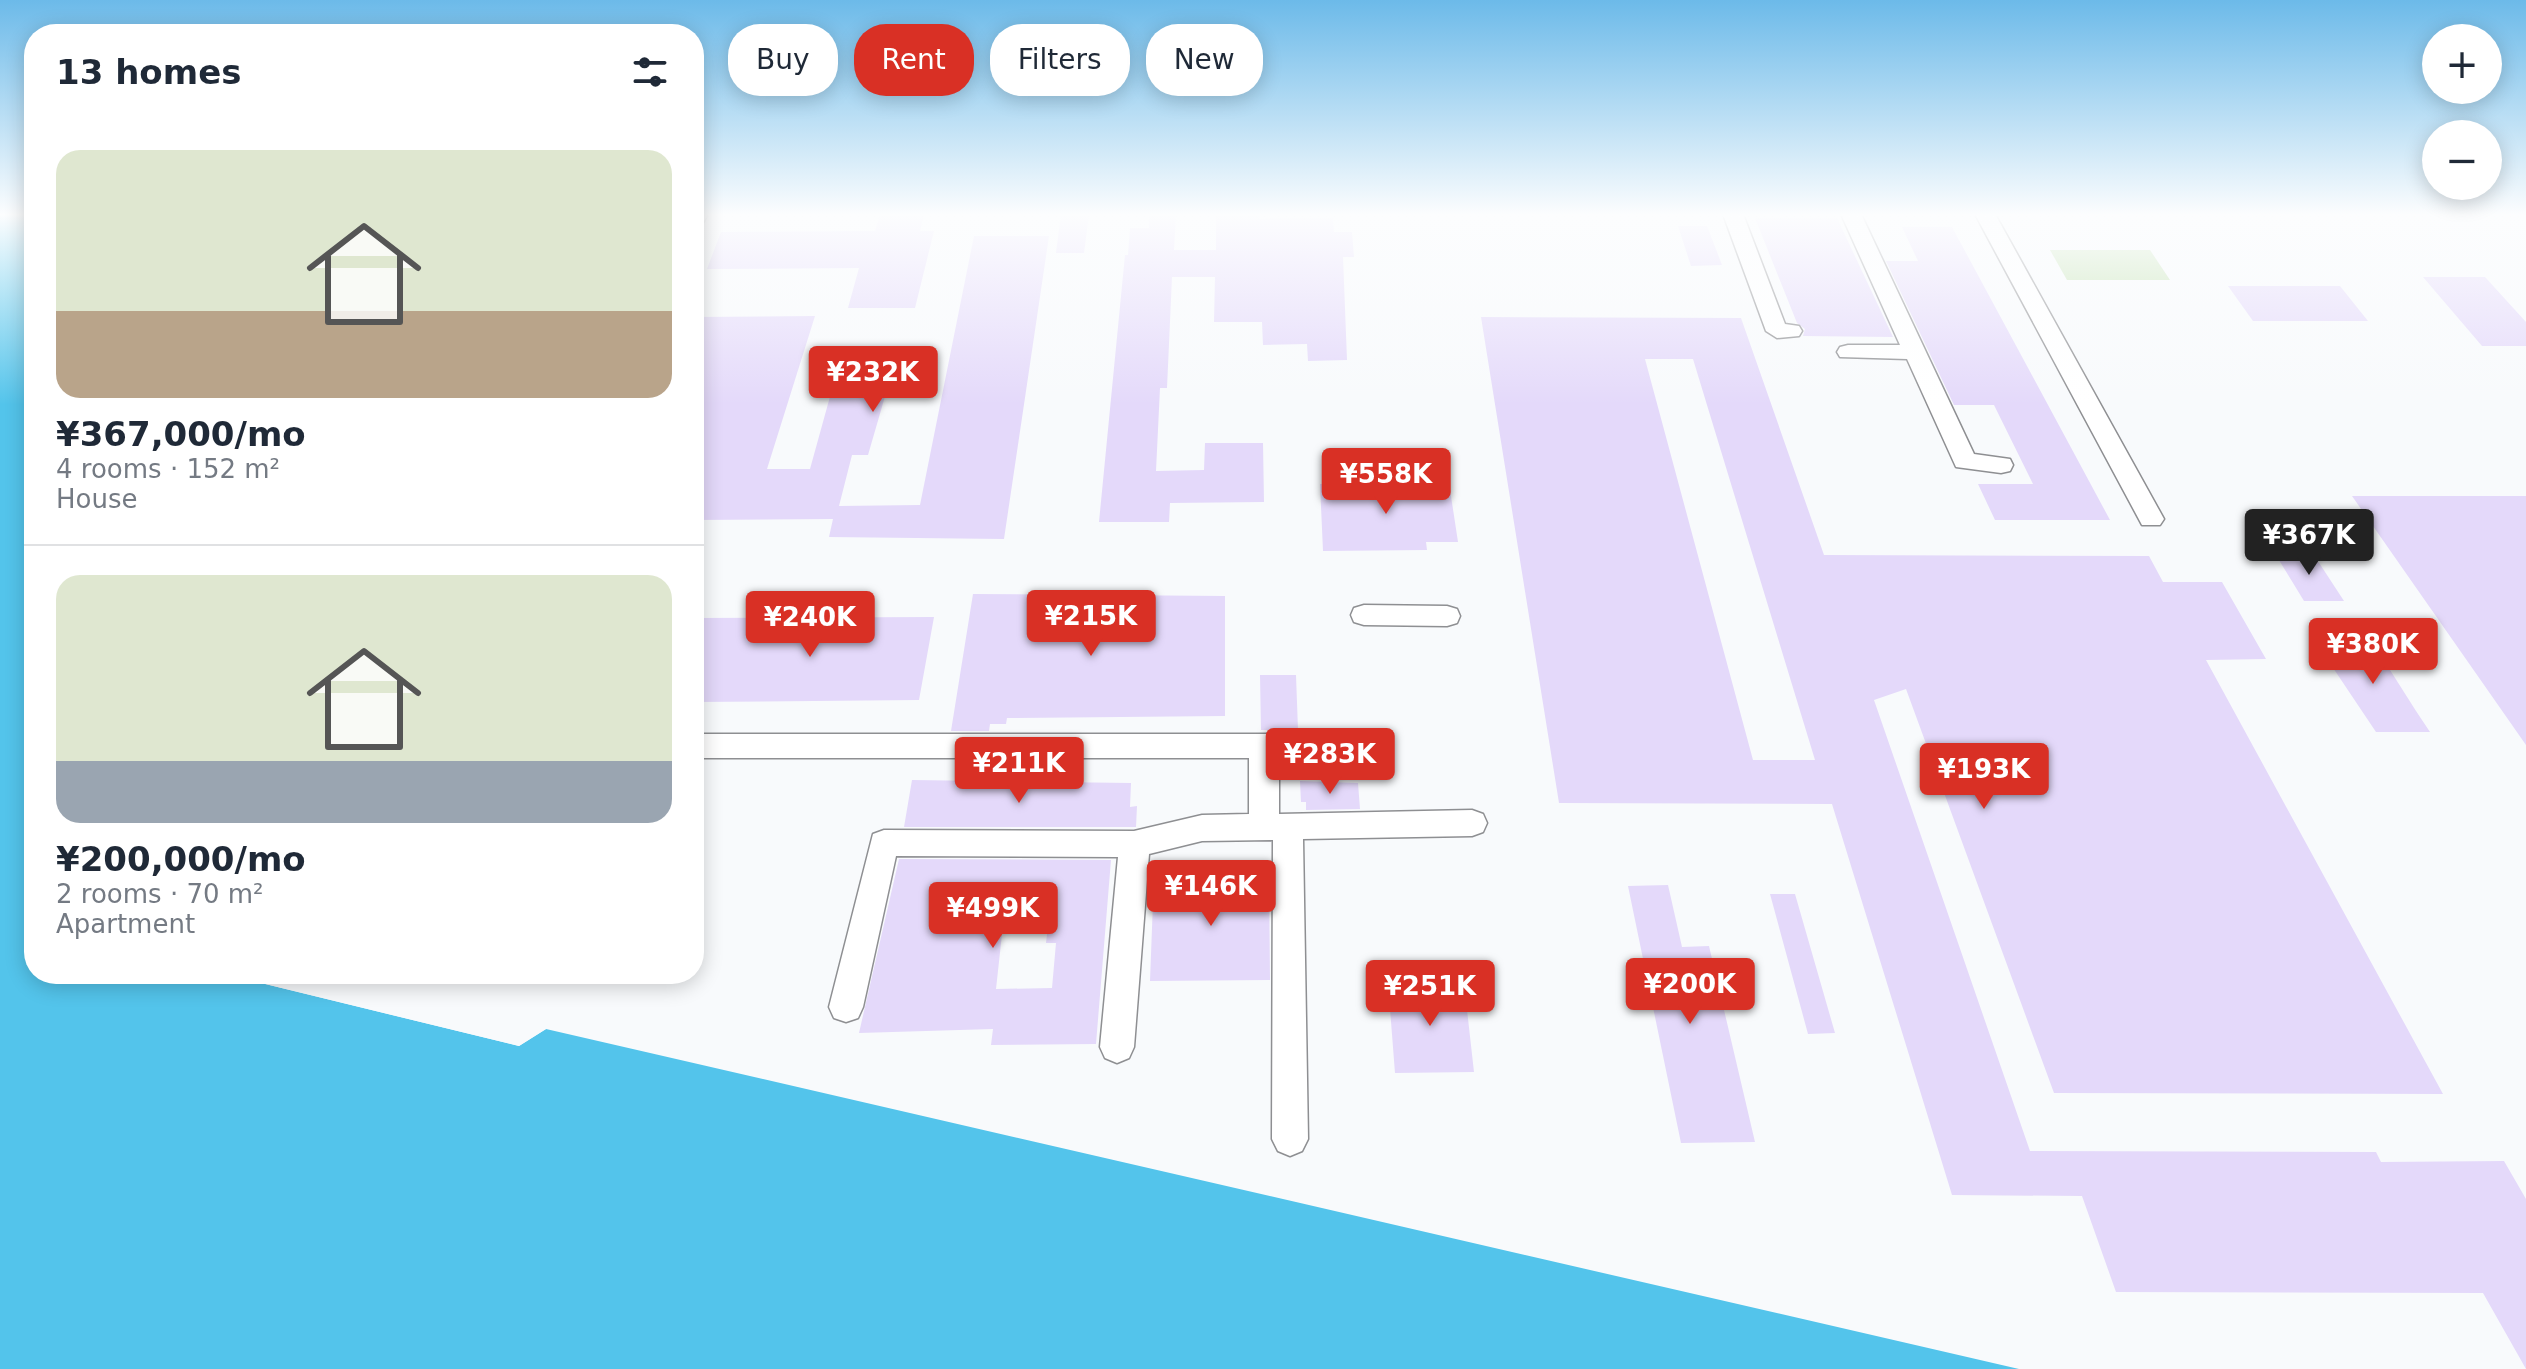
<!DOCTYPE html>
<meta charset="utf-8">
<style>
body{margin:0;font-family:"DejaVu Sans",sans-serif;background:#f2f2f3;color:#1f2937;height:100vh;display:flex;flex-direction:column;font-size:30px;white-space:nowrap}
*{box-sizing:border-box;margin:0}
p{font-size:26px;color:#747a83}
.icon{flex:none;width:44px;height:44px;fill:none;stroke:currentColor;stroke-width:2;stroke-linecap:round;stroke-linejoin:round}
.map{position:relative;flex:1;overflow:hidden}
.panel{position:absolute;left:24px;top:24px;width:680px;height:960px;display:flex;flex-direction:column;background:#fff;border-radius:32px;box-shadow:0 4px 20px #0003}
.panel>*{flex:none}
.guide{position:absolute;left:728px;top:24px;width:760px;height:72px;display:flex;gap:16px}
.fabs{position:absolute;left:2422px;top:24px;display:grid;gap:16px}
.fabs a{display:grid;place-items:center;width:80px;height:80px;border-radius:50%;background:#fff;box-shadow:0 4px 20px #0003;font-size:40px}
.price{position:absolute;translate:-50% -68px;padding:0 18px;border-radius:8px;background:#d93025;color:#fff;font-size:26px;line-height:52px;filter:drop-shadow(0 2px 4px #0008)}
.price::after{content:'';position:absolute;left:50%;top:48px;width:24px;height:18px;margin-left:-12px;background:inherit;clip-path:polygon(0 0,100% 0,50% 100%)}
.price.on{background:#222;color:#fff}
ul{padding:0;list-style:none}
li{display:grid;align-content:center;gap:16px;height:424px;padding:0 32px}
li+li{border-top:2px solid #e0e1e3}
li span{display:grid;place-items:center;height:248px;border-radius:24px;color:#555}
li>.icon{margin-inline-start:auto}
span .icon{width:144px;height:144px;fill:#fffc;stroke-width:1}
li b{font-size:34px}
h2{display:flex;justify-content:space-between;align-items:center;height:96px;padding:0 32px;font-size:34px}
.pill{padding:0 28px;border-radius:32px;background:#fff;box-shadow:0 4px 20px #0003;font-size:28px;line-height:72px}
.pill.on{background:#d93025;color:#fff}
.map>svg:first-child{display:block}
.green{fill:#c0e0ad}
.water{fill:#53c4eb}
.pier{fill:#f8fafc}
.building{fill:#e4d9fa;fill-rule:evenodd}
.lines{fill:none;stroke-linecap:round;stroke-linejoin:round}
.minor-casing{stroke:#8e8f92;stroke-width:3}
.minor{fill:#fff;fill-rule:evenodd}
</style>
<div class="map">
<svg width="2526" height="1369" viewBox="0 0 2526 1369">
<rect width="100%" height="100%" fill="#f8fafc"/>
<path class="green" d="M 2050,250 L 2150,250 L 2170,280 L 2067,280 Z"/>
<path class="water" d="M 0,214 L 34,214 L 34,974 L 224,974 L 519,1046 L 546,1029 L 2019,1369 L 0,1369 Z"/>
<path class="pier" d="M 224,974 L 241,974 L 518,1042 L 546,1025 L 546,1029 L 519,1046 Z"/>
<path class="building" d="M 880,214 L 924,214 L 920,231 L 934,231 L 915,308 L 848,308 L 859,268 L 707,269 L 721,232 L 875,231 Z
M 1061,214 L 1089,214 L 1084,253 L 1056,253 Z
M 1149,214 L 1176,214 L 1174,250 L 1216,250 L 1216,214 L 1260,214 L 1260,219 L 1333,218 L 1334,232 L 1352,232 L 1354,257 L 1343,257 L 1347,360 L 1308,361 L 1307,344 L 1263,345 L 1262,322 L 1214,322 L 1215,277 L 1172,277 L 1167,388 L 1160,388 L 1156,471 L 1204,470 L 1205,443 L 1263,443 L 1264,502 L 1170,503 L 1169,522 L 1099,522 L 1125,255 L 1128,255 L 1130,228 L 1149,228 Z
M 1755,218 L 1837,218 L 1893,337 L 1803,336 L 1805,329 L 1797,323 Z
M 1678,226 L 1707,226 L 1722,265 L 1691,266 Z
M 1902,227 L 1952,227 L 2110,520 L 1995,520 L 1978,484 L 2033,484 L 1994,405 L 1954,405 L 1886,261 L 1918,261 Z
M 974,236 L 1049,236 L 1004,539 L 829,537 L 833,519 L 694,520 L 694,317 L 815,316 L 767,469 L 810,469 L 831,393 L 886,393 L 868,455 L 852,455 L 839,506 L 920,505 Z
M 2423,277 L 2485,277 L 2526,322 L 2526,346 L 2482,346 Z
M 2228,286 L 2340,286 L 2368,321 L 2253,321 Z
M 1481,317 L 1741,318 L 1824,555 L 2149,556 L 2163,582 L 2222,582 L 2266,659 L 2206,660 L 2443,1094 L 2054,1093 L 1906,689 L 1874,700 L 2030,1151 L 2376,1152 L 2381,1162 L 2504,1161 L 2526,1199 L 2526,1369 L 2483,1293 L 2116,1292 L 2082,1196 L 1952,1195 L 1832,804 L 1559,803 ZM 1645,359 L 1693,359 L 1815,760 L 1753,760 Z
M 1449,483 L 1458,542 L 1426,542 L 1427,550 L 1323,551 L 1320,484 Z
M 2352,496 L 2526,496 L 2526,745 Z
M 2274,552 L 2312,552 L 2344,601 L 2304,601 Z
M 973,594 L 1225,596 L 1225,716 L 1007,718 L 1006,724 L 990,724 L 989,731 L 951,731 Z
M 934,617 L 919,700 L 694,702 L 694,618 Z
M 2371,640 L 2416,711 L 2430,732 L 2376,732 L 2315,641 Z
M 1260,675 L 1296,675 L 1298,730 L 1261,730 Z
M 912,780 L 1131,783 L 1130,807 L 1137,806 L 1136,827 L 904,827 Z
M 1300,781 L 1358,783 L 1360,809 L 1306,810 L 1306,802 L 1301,802 Z
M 899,859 L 1111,860 L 1096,1044 L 991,1045 L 993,1029 L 859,1033 ZM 1004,916 L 1049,916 L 1046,943 L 1056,943 L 1052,988 L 996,989 Z
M 1269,874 L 1270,980 L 1150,981 L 1154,875 Z
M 1668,885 L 1682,947 L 1709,946 L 1755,1142 L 1681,1143 L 1628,886 Z
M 1770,894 L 1795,894 L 1835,1033 L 1808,1034 Z
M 1388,983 L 1464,983 L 1474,1072 L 1395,1073 Z"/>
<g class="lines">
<g class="minor-casing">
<path id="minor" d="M 694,214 L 708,214 L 701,226 L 694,228 Z
M 1723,214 L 1743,214 L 1785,324 L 1799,326 L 1802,331 L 1799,336 L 1777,338 L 1766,331 Z
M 1841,214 L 1861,214 L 1974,454 L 2010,459 L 2013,465 L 2010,471 L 2001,473 L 1956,467 L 1907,359 L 1840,357 L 1837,352 L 1840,347 L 1848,345 L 1900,345 Z
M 1975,214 L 1995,214 L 2164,519 L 2160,525 L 2142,525 Z
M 1364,605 L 1447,606 L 1457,609 L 1460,616 L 1457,623 L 1447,626 L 1364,625 L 1354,622 L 1351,615 L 1354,608 Z
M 694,734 L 1297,734 L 1307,738 L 1311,746 L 1307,754 L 1279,758 L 1279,814 L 1472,810 L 1483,814 L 1487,823 L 1483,832 L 1472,836 L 1303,839 L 1308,1139 L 1302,1151 L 1290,1156 L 1278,1151 L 1272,1139 L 1273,840 L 1202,841 L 1149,854 L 1134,1047 L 1129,1058 L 1117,1063 L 1105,1058 L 1100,1047 L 1118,857 L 896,856 L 863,1007 L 858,1018 L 846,1022 L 834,1018 L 829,1007 L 873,834 L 884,830 L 1134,831 L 1202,815 L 1249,814 L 1249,758 L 694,758 Z"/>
</g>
<use href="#minor" class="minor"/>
</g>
<linearGradient id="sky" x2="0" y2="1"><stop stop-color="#6cbae9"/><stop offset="0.53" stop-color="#fcfdfe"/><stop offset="1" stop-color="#fcfdfe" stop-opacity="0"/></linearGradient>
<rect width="2526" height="405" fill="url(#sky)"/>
</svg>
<div class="fabs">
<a>+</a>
<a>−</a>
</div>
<b class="price" style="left:873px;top:414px">¥232K</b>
<b class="price" style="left:1386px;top:516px">¥558K</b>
<b class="price on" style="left:2309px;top:577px">¥367K</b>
<b class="price" style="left:1091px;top:658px">¥215K</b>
<b class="price" style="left:810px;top:659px">¥240K</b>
<b class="price" style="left:2373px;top:686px">¥380K</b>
<b class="price" style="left:1330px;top:796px">¥283K</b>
<b class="price" style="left:1019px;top:805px">¥211K</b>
<b class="price" style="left:1984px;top:811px">¥193K</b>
<b class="price" style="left:1211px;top:928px">¥146K</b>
<b class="price" style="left:993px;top:950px">¥499K</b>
<b class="price" style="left:1690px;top:1026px">¥200K</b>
<b class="price" style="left:1430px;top:1028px">¥251K</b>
<div class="guide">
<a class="pill">Buy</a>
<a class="pill on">Rent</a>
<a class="pill">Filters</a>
<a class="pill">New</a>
</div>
<section class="panel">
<h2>13 homes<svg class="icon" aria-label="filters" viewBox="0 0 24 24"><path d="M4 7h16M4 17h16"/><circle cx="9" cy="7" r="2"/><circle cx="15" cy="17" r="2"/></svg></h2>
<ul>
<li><span style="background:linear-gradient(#dfe7d0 65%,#b9a48a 0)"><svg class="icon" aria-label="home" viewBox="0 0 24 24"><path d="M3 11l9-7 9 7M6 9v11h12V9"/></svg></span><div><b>¥367,000/mo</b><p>4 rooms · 152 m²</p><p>House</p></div></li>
<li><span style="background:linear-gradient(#dfe7d0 75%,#9aa5b1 0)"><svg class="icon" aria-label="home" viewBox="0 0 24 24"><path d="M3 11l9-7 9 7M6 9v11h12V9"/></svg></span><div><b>¥200,000/mo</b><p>2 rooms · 70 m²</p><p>Apartment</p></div></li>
</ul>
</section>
</div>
